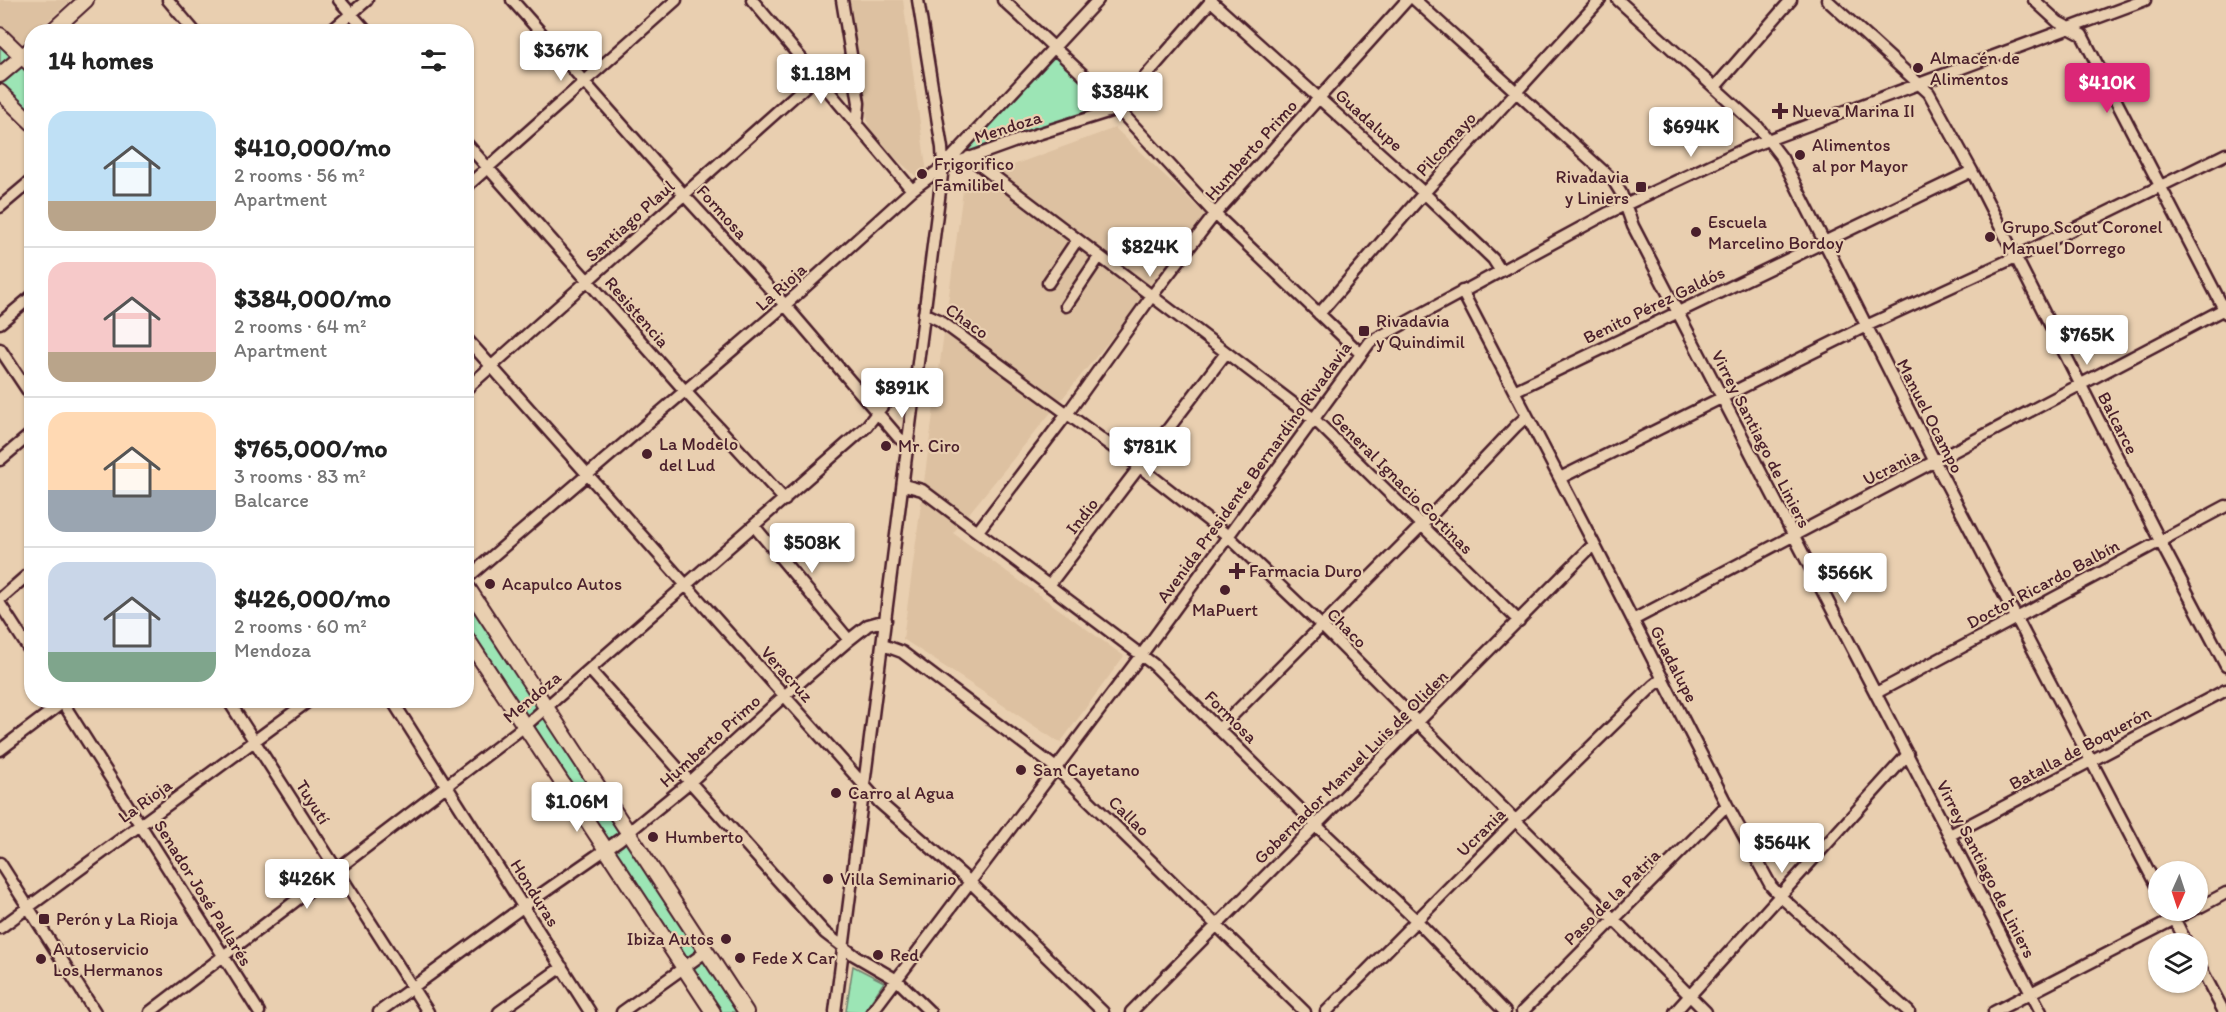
<!DOCTYPE html>
<meta charset="utf-8">
<style>
body{margin:0;font-family:Itim,sans-serif;background:#f2f2f2;color:#222;height:100vh;display:flex;flex-direction:column;font-size:22px;white-space:nowrap}
*{box-sizing:border-box;margin:0}
p{font-size:20px;color:#767676}
.icon{flex:none;width:33px;height:33px;fill:none;stroke:currentColor;stroke-width:2;stroke-linecap:round;stroke-linejoin:round}
.map{position:relative;flex:1;overflow:hidden}
.drawer{position:absolute;left:24px;top:24px;width:450px;height:684px;display:flex;flex-direction:column;background:#fff;border-radius:24px;box-shadow:0 2px 4px #0004}
.drawer>*{flex:none}
.needle{width:39px;rotate:183deg}
.tools{position:absolute;left:2148px;top:861px;display:grid;gap:12px}
.tools a{display:grid;place-items:center;width:60px;height:60px;border-radius:50%;background:#fff;box-shadow:0 2px 4px #0004;font-size:30px}
.price{position:absolute;translate:-50% -51px;padding:0 14px;border-radius:6px;background:#fff;color:#222;font-size:20px;line-height:39px;filter:drop-shadow(0 2px 3px #0008)}
.price::after{content:'';position:absolute;left:50%;top:36px;width:18px;height:14px;margin-left:-9px;background:inherit;clip-path:polygon(0 0,100% 0,50% 100%)}
.price.active{background:#db2777;color:#fff}
ul{padding:0;list-style:none}
li{display:flex;align-items:center;gap:18px;height:150px;padding:0 24px}
li+li{border-top:2px solid #e0e0e0}
li span{display:grid;place-items:center;flex:none;width:168px;height:120px;border-radius:18px;color:#555}
li>.icon{margin-inline-start:auto}
span .icon{width:72px;height:72px;fill:#fffc;stroke-width:1}
li b{font-size:26px}
h2{display:flex;justify-content:space-between;align-items:center;height:72px;padding:0 24px;font-size:26px}
.map>svg:first-child{display:block}
.built{fill:#ddc1a1}
.green{fill:#9ce5b5;stroke:#738270;stroke-width:1.5}
.lines{fill:none;stroke-linecap:round;stroke-linejoin:round}
.minor-casing{stroke:#4a1f2b;stroke-width:15}
.major-casing{stroke:#4a1f2b;stroke-width:18}
.minor{stroke:#e9cfb0;stroke-width:10}
.major{stroke:#e9cfb0;stroke-width:14}
.poi-dot{fill:#4a1f2b;stroke:#e9cfb0;stroke-width:2}
.labels{text-anchor:middle;stroke-width:4.5;stroke-linejoin:round;paint-order:stroke}
.poi-label{font-size:18px;fill:#4a1f2b;stroke:#e9cfb0;text-anchor:start}
.street-label{font-size:18px;fill:#4a1f2b;stroke:#e9cfb0}
</style>
<div class="map">
<svg width="2226" height="1012" viewBox="0 0 2226 1012">
<rect width="100%" height="100%" fill="#e9cfb0"/>
<filter id="ink" filterUnits="userSpaceOnUse"><feTurbulence type="fractalNoise" baseFrequency=".0167" numOctaves="2"/><feDisplacementMap in="SourceGraphic" scale="12" xChannelSelector="R" yChannelSelector="G"/><feConvolveMatrix kernelMatrix="1 2 1 2 8 2 1 2 1" color-interpolation-filters="sRGB"/></filter>
<g filter="url(#ink)">
<path class="built" d="M 0,0 L 71,0 L 37,31 L 32,32 L 31,37 L 22,46 L 0,24 Z
M 848,0 L 903,0 L 929,188 L 870,135 Z
M 1115,128 L 1209,218 L 953,533 L 1124,656 L 1060,743 L 903,639 L 964,183 Z"/>
<path class="green" d="M 0,35 L 31,66 L 31,123 L 0,92 Z
M 1055,47 L 1117,109 L 943,167 Z
M 466,585 L 746,1012 L 713,1012 L 467,637 Z
M 853,966 L 884,982 L 864,1012 L 846,1011 Z"/>
<g class="lines">
<g class="minor-casing">
<path id="minor" d="M 168,0 L 195,32
M 339,0 L 367,32
M 512,0 L 684,195 L 785,305 L 899,438 L 908,444
M 752,0 L 912,190
M 842,0 L 859,103 L 857,125
M 1003,0 L 1108,98 L 1215,214 L 1360,353
M 1210,0 L 1424,193 L 1493,259 L 1500,270
M 1415,0 L 1613,180 L 1621,193 L 1633,226 L 2041,1012
M 1618,0 L 1758,127 L 1782,158 L 1935,462 L 2158,889
M 1827,0 L 1929,93 L 1972,171 L 2160,541 L 2226,666
M 2034,0 L 2058,22 L 2082,35 L 2226,313
M 330,32 L 367,0
M 1715,87 L 1791,0
M 466,143 L 685,391 L 785,500
M 969,157 L 1315,420 L 1519,621
M 947,166 L 1022,139 L 1117,109 L 1212,0
M 466,187 L 676,0
M 0,207 L 32,180
M 1048,283 L 1077,240
M 1462,291 L 1594,544 L 1727,805 L 1771,886 L 1781,897 L 1909,1012
M 1066,306 L 1099,257
M 924,313 L 939,320 L 1140,467 L 1228,536 L 1322,626 L 1706,1012
M 1319,314 L 1424,193 L 1600,0
M 0,323 L 32,296
M 466,338 L 879,802 L 970,882 L 1103,1012
M 0,349 L 32,397
M 466,389 L 816,77
M 1514,391 L 1972,171
M 0,460 L 32,433
M 1560,478 L 1866,326 L 2016,257 L 2226,154
M 904,485 L 922,490 L 1153,664 L 1317,826 L 1416,920 L 1505,1012
M 754,526 L 849,640
M 978,531 L 1067,414 L 1151,297 L 1215,214 L 1407,0
M 466,579 L 785,305 L 912,190 L 943,167 L 1098,0
M 1050,584 L 1226,353
M 0,599 L 32,571
M 0,604 L 32,654
M 1633,620 L 2226,308
M 883,645 L 902,652 L 1056,768 L 1305,1012
M 590,670 L 825,933 L 854,955 L 897,980 L 930,1012
M 1876,693 L 2226,506
M 61,700 L 259,1012
M 228,700 L 428,1012
M 392,700 L 590,1012
M 1220,728 L 1422,525 L 1515,427 L 1527,416
M 0,750 L 66,700
M 1950,835 L 2226,690
M 0,863 L 95,1012
M 2198,908 L 2226,893
M 2170,910 L 2187,944
M 0,928 L 310,700
M 2198,963 L 2224,1012
M 150,1012 L 526,725 L 866,427 L 884,404 L 915,382
M 379,1012 L 524,906 L 619,840 L 690,782 L 784,696 L 849,640 L 868,625 L 886,620
M 499,1012 L 562,967
M 622,1012 L 707,951
M 835,1012 L 943,167 L 942,148 L 918,0
M 872,1012 L 1142,654 L 1370,342 L 1608,213 L 1749,147 L 2145,0
M 1131,1012 L 1594,544
M 1326,1012 L 1516,820 L 1653,686 L 1663,678
M 1522,1012 L 1727,805
M 1675,1012 L 1908,754
M 1994,1012 L 2192,910"/>
</g>
<g class="major-casing">
<path id="major" d="M 51,32 L 86,0
M 0,35 L 32,66
M 0,75 L 32,48
M 0,92 L 32,123
M 466,585 L 746,1012
M 466,637 L 713,1012"/>
</g>
<use href="#minor" class="minor"/>
<use href="#major" class="major"/>
</g>
</g>
<g class="poi-dot">
<circle cx="1918" cy="68" r="6"/>
<path d="M1777 102h6v6h6v6h-6v6h-6v-6h-6v-6h6z"/>
<circle cx="1800" cy="155" r="6"/>
<circle cx="922" cy="174" r="6"/>
<rect x="1635" y="181" width="12" height="12" rx="3"/>
<circle cx="1696" cy="232" r="6"/>
<circle cx="1990" cy="237" r="6"/>
<rect x="1358" y="325" width="12" height="12" rx="3"/>
<circle cx="886" cy="446" r="6"/>
<circle cx="647" cy="454" r="6"/>
<path d="M1234 562h6v6h6v6h-6v6h-6v-6h-6v-6h6z"/>
<circle cx="490" cy="584" r="6"/>
<circle cx="1225" cy="590" r="6"/>
<circle cx="1021" cy="770" r="6"/>
<circle cx="836" cy="793" r="6"/>
<circle cx="653" cy="837" r="6"/>
<circle cx="828" cy="879" r="6"/>
<rect x="38" y="913" width="12" height="12" rx="3"/>
<circle cx="726" cy="939" r="6"/>
<circle cx="878" cy="955" r="6"/>
<circle cx="740" cy="958" r="6"/>
<circle cx="41" cy="959" r="6"/>
</g>
<g class="labels">
<g class="poi-label">
<text x="1930" y="64">Almacén de<tspan x="1930" dy="21">Alimentos</tspan></text>
<text x="1792" y="117">Nueva Marina II</text>
<text x="1812" y="151">Alimentos<tspan x="1812" dy="21">al por Mayor</tspan></text>
<text x="934" y="170">Frigorifico<tspan x="934" dy="21">Familibel</tspan></text>
<text x="1629" y="183" text-anchor="end">Rivadavia<tspan x="1629" dy="21">y Liniers</tspan></text>
<text x="1708" y="228">Escuela<tspan x="1708" dy="21">Marcelino Bordoy</tspan></text>
<text x="2002" y="233">Grupo Scout Coronel<tspan x="2002" dy="21">Manuel Dorrego</tspan></text>
<text x="1376" y="327">Rivadavia<tspan x="1376" dy="21">y Quindimil</tspan></text>
<text x="659" y="450">La Modelo<tspan x="659" dy="21">del Lud</tspan></text>
<text x="898" y="452">Mr. Ciro</text>
<text x="1249" y="577">Farmacia Duro</text>
<text x="502" y="590">Acapulco Autos</text>
<text x="1225" y="616" text-anchor="middle">MaPuert</text>
<text x="1033" y="776">San Cayetano</text>
<text x="848" y="799">Carro al Agua</text>
<text x="665" y="843">Humberto</text>
<text x="840" y="885">Villa Seminario</text>
<text x="56" y="925">Perón y La Rioja</text>
<text x="714" y="945" text-anchor="end">Ibiza Autos</text>
<text x="53" y="955">Autoservicio<tspan x="53" dy="21">Los Hermanos</tspan></text>
<text x="890" y="961">Red</text>
<text x="752" y="964">Fede X Car</text>
</g>
<g class="street-label">
<text transform="translate(1369 120) rotate(42)" y="6">Guadalupe</text>
<text transform="translate(1008 127) rotate(-18)" y="6">Mendoza</text>
<text transform="translate(1446 144) rotate(-48)" y="6">Pilcomayo</text>
<text transform="translate(1251 150) rotate(-48)" y="6">Humberto Primo</text>
<text transform="translate(722 212) rotate(48)" y="6">Formosa</text>
<text transform="translate(630 221) rotate(-42)" y="6">Santiago Plaul</text>
<text transform="translate(781 287) rotate(-42)" y="6">La Rioja</text>
<text transform="translate(1654 305) rotate(-26)" y="6">Benito Pérez Galdós</text>
<text transform="translate(637 312) rotate(49)" y="6">Resistencia</text>
<text transform="translate(967 321) rotate(35)" y="6">Chaco</text>
<text transform="translate(1930 416) rotate(63)" y="6">Manuel Ocampo</text>
<text transform="translate(2118 423) rotate(63)" y="6">Balcarce</text>
<text transform="translate(1761 439) rotate(63)" y="6">Virrey Santiago de Liniers</text>
<text transform="translate(1891 467) rotate(-27)" y="6">Ucrania</text>
<text transform="translate(1254 472) rotate(-54)" y="6">Avenida Presidente Bernardino Rivadavia</text>
<text transform="translate(1402 483) rotate(45)" y="6">General Ignacio Cortinas</text>
<text transform="translate(1082 516) rotate(-52)" y="6">Indio</text>
<text transform="translate(2043 584) rotate(-28)" y="6">Doctor Ricardo Balbín</text>
<text transform="translate(1347 628) rotate(45)" y="6">Chaco</text>
<text transform="translate(1674 664) rotate(63)" y="6">Guadalupe</text>
<text transform="translate(787 674) rotate(48)" y="6">Veracruz</text>
<text transform="translate(532 697) rotate(-40)" y="6">Mendoza</text>
<text transform="translate(1231 717) rotate(45)" y="6">Formosa</text>
<text transform="translate(710 741) rotate(-42)" y="6">Humberto Primo</text>
<text transform="translate(2080 748) rotate(-28)" y="6">Batalla de Boquerón</text>
<text transform="translate(1351 767) rotate(-45)" y="6">Gobernador Manuel Luis de Oliden</text>
<text transform="translate(145 801) rotate(-36)" y="6">La Rioja</text>
<text transform="translate(313 802) rotate(58)" y="6">Tuyutí</text>
<text transform="translate(1129 816) rotate(44)" y="6">Callao</text>
<text transform="translate(1481 832) rotate(-45)" y="6">Ucrania</text>
<text transform="translate(1986 869) rotate(63)" y="6">Virrey Santiago de Liniers</text>
<text transform="translate(203 893) rotate(58)" y="6">Senador José Pallarés</text>
<text transform="translate(535 893) rotate(58)" y="6">Honduras</text>
<text transform="translate(1612 897) rotate(-45)" y="6">Paso de la Patria</text>
</g>
</g>
</svg>
<div class="tools">
<a><svg class="needle" viewBox="-14 -14 28 28"><path d="M0-13l5 13h-10z" fill="#e53935"/><path d="M0 13l5-13h-10z" fill="#767676"/></svg></a>
<a><svg class="icon" aria-label="layers" viewBox="0 0 24 24"><path d="M12 4l9 5-9 5-9-5zM3 14l9 5 9-5"/></svg></a>
</div>
<b class="price" style="left:561px;top:82px">$367K</b>
<b class="price" style="left:821px;top:105px">$1.18M</b>
<b class="price active" style="left:2107px;top:114px">$410K</b>
<b class="price" style="left:1120px;top:123px">$384K</b>
<b class="price" style="left:1691px;top:158px">$694K</b>
<b class="price" style="left:1150px;top:278px">$824K</b>
<b class="price" style="left:2087px;top:366px">$765K</b>
<b class="price" style="left:902px;top:419px">$891K</b>
<b class="price" style="left:1150px;top:478px">$781K</b>
<b class="price" style="left:812px;top:574px">$508K</b>
<b class="price" style="left:1845px;top:604px">$566K</b>
<b class="price" style="left:577px;top:833px">$1.06M</b>
<b class="price" style="left:1782px;top:874px">$564K</b>
<b class="price" style="left:307px;top:910px">$426K</b>
<section class="drawer">
<h2>14 homes<svg class="icon" aria-label="filters" viewBox="0 0 24 24"><path d="M4 7h16M4 17h16"/><circle cx="9" cy="7" r="2"/><circle cx="15" cy="17" r="2"/></svg></h2>
<ul>
<li><span style="background:linear-gradient(#bfe0f5 75%,#b9a48a 0)"><svg class="icon" aria-label="home" viewBox="0 0 24 24"><path d="M3 11l9-7 9 7M6 9v11h12V9"/></svg></span><div><b>$410,000/mo</b><p>2 rooms · 56 m²</p><p>Apartment</p></div></li>
<li><span style="background:linear-gradient(#f6c9c9 75%,#b9a48a 0)"><svg class="icon" aria-label="home" viewBox="0 0 24 24"><path d="M3 11l9-7 9 7M6 9v11h12V9"/></svg></span><div><b>$384,000/mo</b><p>2 rooms · 64 m²</p><p>Apartment</p></div></li>
<li><span style="background:linear-gradient(#ffd9b3 65%,#9aa5b1 0)"><svg class="icon" aria-label="home" viewBox="0 0 24 24"><path d="M3 11l9-7 9 7M6 9v11h12V9"/></svg></span><div><b>$765,000/mo</b><p>3 rooms · 83 m²</p><p>Balcarce</p></div></li>
<li><span style="background:linear-gradient(#c9d6e8 75%,#7fa58c 0)"><svg class="icon" aria-label="home" viewBox="0 0 24 24"><path d="M3 11l9-7 9 7M6 9v11h12V9"/></svg></span><div><b>$426,000/mo</b><p>2 rooms · 60 m²</p><p>Mendoza</p></div></li>
</ul>
</section>
</div>
